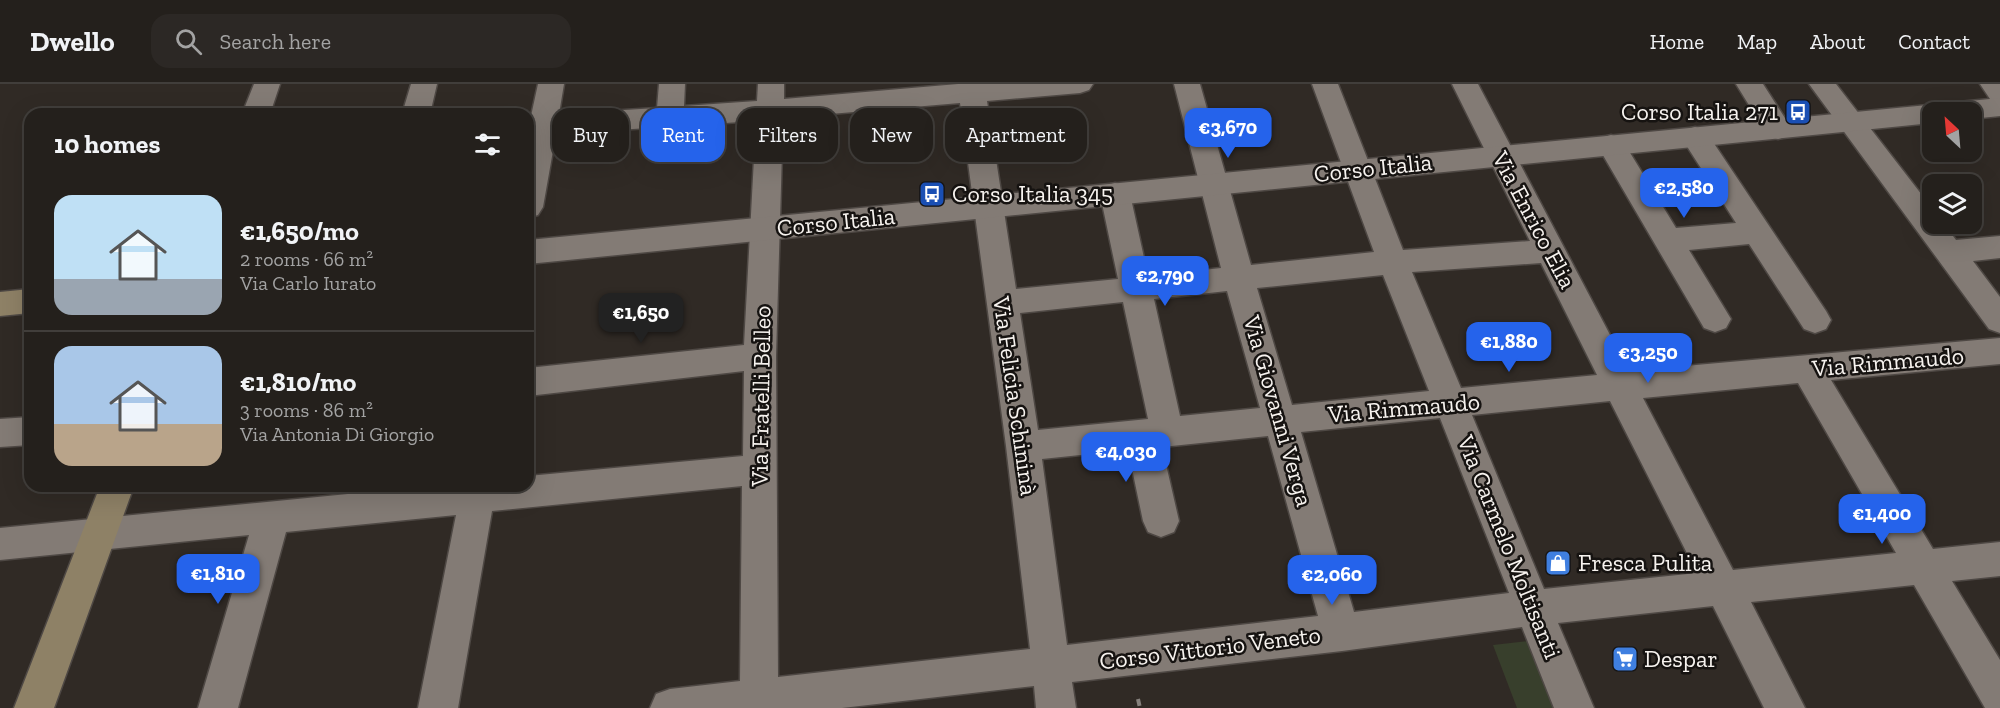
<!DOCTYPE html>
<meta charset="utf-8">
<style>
body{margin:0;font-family:"Zilla Slab",serif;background:#2c2825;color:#f1f3f6;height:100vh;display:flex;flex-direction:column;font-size:22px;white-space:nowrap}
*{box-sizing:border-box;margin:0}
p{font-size:20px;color:#a3a3a3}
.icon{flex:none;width:33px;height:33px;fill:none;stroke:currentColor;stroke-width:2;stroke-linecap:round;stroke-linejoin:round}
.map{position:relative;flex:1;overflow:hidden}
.side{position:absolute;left:24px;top:24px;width:510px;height:384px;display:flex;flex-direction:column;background:#24201c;border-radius:18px;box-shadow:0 6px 24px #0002,0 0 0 2px #413e3b}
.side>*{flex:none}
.banner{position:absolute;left:552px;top:24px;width:570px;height:54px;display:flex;gap:12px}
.needle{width:39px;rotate:334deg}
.fabs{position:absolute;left:1922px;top:18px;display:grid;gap:12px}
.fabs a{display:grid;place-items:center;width:60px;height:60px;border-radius:12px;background:#24201c;box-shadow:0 6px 24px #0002,0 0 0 2px #413e3b;font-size:30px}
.price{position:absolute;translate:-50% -51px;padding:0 14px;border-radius:12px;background:#2563eb;color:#fff;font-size:20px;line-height:39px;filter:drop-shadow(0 2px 3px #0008)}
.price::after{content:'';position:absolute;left:50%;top:36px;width:18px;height:14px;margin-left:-9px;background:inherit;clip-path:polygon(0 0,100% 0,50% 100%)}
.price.current{background:#222;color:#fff}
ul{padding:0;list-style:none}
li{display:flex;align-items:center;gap:18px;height:150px;padding:0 30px}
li+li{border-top:2px solid #413e3b}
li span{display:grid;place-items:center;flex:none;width:168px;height:120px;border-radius:18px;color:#555}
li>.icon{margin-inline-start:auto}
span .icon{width:72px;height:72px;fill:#fffc;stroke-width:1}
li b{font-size:26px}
h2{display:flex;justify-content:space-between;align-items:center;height:72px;padding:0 30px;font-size:26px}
.tag{padding:0 21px;border-radius:18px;background:#24201c;box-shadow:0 6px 24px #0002,0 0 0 2px #413e3b;font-size:21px;line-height:54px}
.tag.current{background:#2563eb;color:#fff}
header{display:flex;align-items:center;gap:36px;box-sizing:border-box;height:84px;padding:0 30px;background:#24201c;border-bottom:2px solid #413e3b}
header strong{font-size:28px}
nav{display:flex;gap:33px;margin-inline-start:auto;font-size:21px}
.search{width:420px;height:54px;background:#2c2825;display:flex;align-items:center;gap:15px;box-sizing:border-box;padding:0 21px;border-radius:18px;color:#a3a3a3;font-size:22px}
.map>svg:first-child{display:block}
.green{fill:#383f2c}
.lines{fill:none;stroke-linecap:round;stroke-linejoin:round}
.minor-casing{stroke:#4e4844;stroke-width:3}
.tertiary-casing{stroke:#4e4844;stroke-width:3}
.secondary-casing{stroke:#4e4844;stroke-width:3}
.path{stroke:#86817d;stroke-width:4;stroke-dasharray:7 3;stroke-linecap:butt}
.minor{fill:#837b75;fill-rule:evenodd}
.tertiary{fill:#837b75;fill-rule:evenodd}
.secondary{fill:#8e8166;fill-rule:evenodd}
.labels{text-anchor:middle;stroke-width:5;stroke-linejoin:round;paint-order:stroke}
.poi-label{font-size:24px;fill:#f7f3ef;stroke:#161311;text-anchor:start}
.street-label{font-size:24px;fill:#f7f3ef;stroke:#161311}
</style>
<header>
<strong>Dwello</strong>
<div class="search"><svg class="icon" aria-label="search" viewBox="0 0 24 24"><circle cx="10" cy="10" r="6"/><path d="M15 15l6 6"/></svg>Search here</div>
<nav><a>Home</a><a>Map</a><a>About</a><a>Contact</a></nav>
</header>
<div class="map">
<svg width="2000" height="624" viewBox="0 0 2000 624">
<rect width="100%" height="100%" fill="#302a25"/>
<path class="green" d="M 1536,556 L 1564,624 L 1517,624 L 1493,561 Z"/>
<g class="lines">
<g class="minor-casing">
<path id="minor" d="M 254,0 L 280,0 L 270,30 L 242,30 Z
M 411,0 L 437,0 L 430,30 L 402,30 Z
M 538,0 L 564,0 L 559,30 L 657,24 L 659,0 L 685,0 L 684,22 L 757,17 L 758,0 L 784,0 L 784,15 L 958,0 L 1093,0 L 1089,6 L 1080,9 L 987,17 L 1016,205 L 1118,195 L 1100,110 L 1105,102 L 1115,99 L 1125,102 L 1130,110 L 1148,192 L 1221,184 L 1174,0 L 1200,0 L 1251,181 L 1374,168 L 1312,0 L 1338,0 L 1403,166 L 1530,157 L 1452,0 L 1478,0 L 1629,287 L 2000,254 L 2000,280 L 1831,296 L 1933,465 L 2000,458 L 2000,492 L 1952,497 L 2000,576 L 2000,624 L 1985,624 L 1914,501 L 1751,518 L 1805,624 L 1764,624 L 1713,522 L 1558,539 L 1594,624 L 1554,624 L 1522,543 L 1342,567 L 1072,598 L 1076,624 L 1036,624 L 1034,602 L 842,624 L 650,624 L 656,610 L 670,605 L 740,597 L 742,402 L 492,427 L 458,624 L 418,624 L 456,431 L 286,448 L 238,624 L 198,624 L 249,451 L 0,476 L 0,444 L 429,402 L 528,402 L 528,392 L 743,372 L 744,287 L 528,312 L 528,284 L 744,261 L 756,37 L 556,50 L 543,123 L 538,131 L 528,134 L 528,32 L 531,32 ZM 960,19 L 1006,362 L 1030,565 L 778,593 L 776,272 L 783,34 ZM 1541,179 L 1597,291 L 1461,304 L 1412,188 ZM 1383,191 L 1429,307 L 1292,321 L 1257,204 ZM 1227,207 L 1260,324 L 1180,332 L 1154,215 ZM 1123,218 L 1148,335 L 1038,346 L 1020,229 ZM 1798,299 L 1896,469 L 1733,486 L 1643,314 ZM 1610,317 L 1697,489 L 1544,505 L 1472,331 ZM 1440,334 L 1509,509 L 1354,528 L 1301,348 ZM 1268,352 L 1318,532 L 1067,561 L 1042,375 L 1128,366 L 1143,437 L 1148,448 L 1161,453 L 1174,448 L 1179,437 L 1162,363 Z
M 1736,0 L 1763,0 L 1792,45 L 1788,52 L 1778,55 L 1768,52 Z
M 1809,0 L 1836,0 L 1932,124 L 1932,140 L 1944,140 L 1956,156 L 2000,152 L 2000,174 L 1973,177 L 2000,213 L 2000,249 L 1989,245 Z
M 1980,0 L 2000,0 L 2000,17 L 1990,15 Z
M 1695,43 L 1705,46 L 1826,227 L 1831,236 L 1826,245 L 1815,249 L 1804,245 L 1749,160 L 1689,166 L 1731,235 L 1726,244 L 1715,248 L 1704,244 L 1597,61 L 1601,54 L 1611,51 L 1621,54 L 1676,144 L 1736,139 L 1681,53 L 1685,46 Z
M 30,333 L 30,361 L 0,363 L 0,335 Z"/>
</g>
<g class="tertiary-casing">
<path id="tertiary" d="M 2000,14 L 2000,32 L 1971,35 L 1971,28 L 1932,28 L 1932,39 L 528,180 L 528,156 Z"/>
</g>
<g class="secondary-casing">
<path id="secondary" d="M 30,205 L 30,229 L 0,232 L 0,208 Z
M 100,402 L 134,402 L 54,624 L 14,624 Z"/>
</g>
<path class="path" d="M 1138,615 L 1140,624"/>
<use href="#minor" class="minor"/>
<use href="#tertiary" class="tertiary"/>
<use href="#secondary" class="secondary"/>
</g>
<defs>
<g id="bus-square" transform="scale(1.35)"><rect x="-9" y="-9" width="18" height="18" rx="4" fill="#1a4fb4" stroke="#161311"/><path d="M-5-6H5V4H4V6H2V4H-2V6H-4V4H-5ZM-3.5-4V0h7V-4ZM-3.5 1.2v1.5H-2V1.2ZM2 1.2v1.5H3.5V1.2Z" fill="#fff"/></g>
<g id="shop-square" transform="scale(1.35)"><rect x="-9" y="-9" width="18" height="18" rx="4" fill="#3f7fe0" stroke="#161311"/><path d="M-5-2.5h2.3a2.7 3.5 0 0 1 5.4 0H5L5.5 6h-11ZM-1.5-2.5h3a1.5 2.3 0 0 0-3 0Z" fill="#fff"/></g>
<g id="supermarket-square" transform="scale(1.35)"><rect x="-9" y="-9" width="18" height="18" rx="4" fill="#3f7fe0" stroke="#161311"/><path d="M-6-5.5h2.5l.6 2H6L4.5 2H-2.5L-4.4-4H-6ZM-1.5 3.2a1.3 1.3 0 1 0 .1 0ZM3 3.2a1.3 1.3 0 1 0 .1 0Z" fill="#fff"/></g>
</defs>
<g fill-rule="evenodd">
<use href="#bus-square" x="1798" y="28"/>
<use href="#bus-square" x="932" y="110"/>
<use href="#shop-square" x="1558" y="479"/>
<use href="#supermarket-square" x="1625" y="575"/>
</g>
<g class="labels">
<g class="poi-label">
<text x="1778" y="36" text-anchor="end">Corso Italia 271</text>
<text x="952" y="118">Corso Italia 345</text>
<text x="1578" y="487">Fresca Pulita</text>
<text x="1644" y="583">Despar</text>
</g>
<g class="street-label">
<text transform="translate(1373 84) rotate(-6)" y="8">Corso Italia</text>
<text transform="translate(1534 136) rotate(62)" y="8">Via Enrico Elia</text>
<text transform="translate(836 138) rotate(-6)" y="8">Corso Italia</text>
<text transform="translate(1888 278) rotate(-5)" y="8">Via Rimmaudo</text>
<text transform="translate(761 312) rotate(-89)" y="8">Via Fratelli Belleo</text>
<text transform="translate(1015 312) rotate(82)" y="8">Via Felicia Schininà</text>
<text transform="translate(1404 324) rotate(-5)" y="8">Via Rimmaudo</text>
<text transform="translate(1278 327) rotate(74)" y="8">Via Giovanni Verga</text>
<text transform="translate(1509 463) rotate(68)" y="8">Via Carmelo Moltisanti</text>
<text transform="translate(1210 564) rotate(-7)" y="8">Corso Vittorio Veneto</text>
</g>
</g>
</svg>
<div class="fabs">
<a><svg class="needle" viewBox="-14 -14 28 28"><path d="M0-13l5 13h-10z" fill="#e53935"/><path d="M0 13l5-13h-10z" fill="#a3a3a3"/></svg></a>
<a><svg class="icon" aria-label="layers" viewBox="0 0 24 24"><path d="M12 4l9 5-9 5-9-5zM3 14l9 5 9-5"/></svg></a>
</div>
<b class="price" style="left:1228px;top:75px">€3,670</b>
<b class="price" style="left:1684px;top:135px">€2,580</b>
<b class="price" style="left:1165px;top:223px">€2,790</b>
<b class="price current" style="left:641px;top:260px">€1,650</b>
<b class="price" style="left:1509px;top:289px">€1,880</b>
<b class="price" style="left:1648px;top:300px">€3,250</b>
<b class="price" style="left:1126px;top:399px">€4,030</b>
<b class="price" style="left:1882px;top:461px">€1,400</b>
<b class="price" style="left:218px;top:521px">€1,810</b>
<b class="price" style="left:1332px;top:522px">€2,060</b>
<div class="banner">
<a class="tag">Buy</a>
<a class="tag current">Rent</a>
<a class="tag">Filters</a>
<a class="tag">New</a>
<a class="tag">Apartment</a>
</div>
<section class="side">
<h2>10 homes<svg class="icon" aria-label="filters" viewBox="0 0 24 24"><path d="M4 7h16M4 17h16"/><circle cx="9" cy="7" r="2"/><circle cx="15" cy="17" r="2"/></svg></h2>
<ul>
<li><span style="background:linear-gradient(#bfe0f5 70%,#9aa5b1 0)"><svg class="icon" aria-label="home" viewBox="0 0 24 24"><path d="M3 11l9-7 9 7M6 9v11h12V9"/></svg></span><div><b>€1,650/mo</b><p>2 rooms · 66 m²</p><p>Via Carlo Iurato</p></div></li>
<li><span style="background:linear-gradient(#a9c7e8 65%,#b9a48a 0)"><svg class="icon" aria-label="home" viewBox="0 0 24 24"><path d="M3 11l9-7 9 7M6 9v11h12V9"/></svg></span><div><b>€1,810/mo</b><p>3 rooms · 86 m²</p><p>Via Antonia Di Giorgio</p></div></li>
</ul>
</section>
</div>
